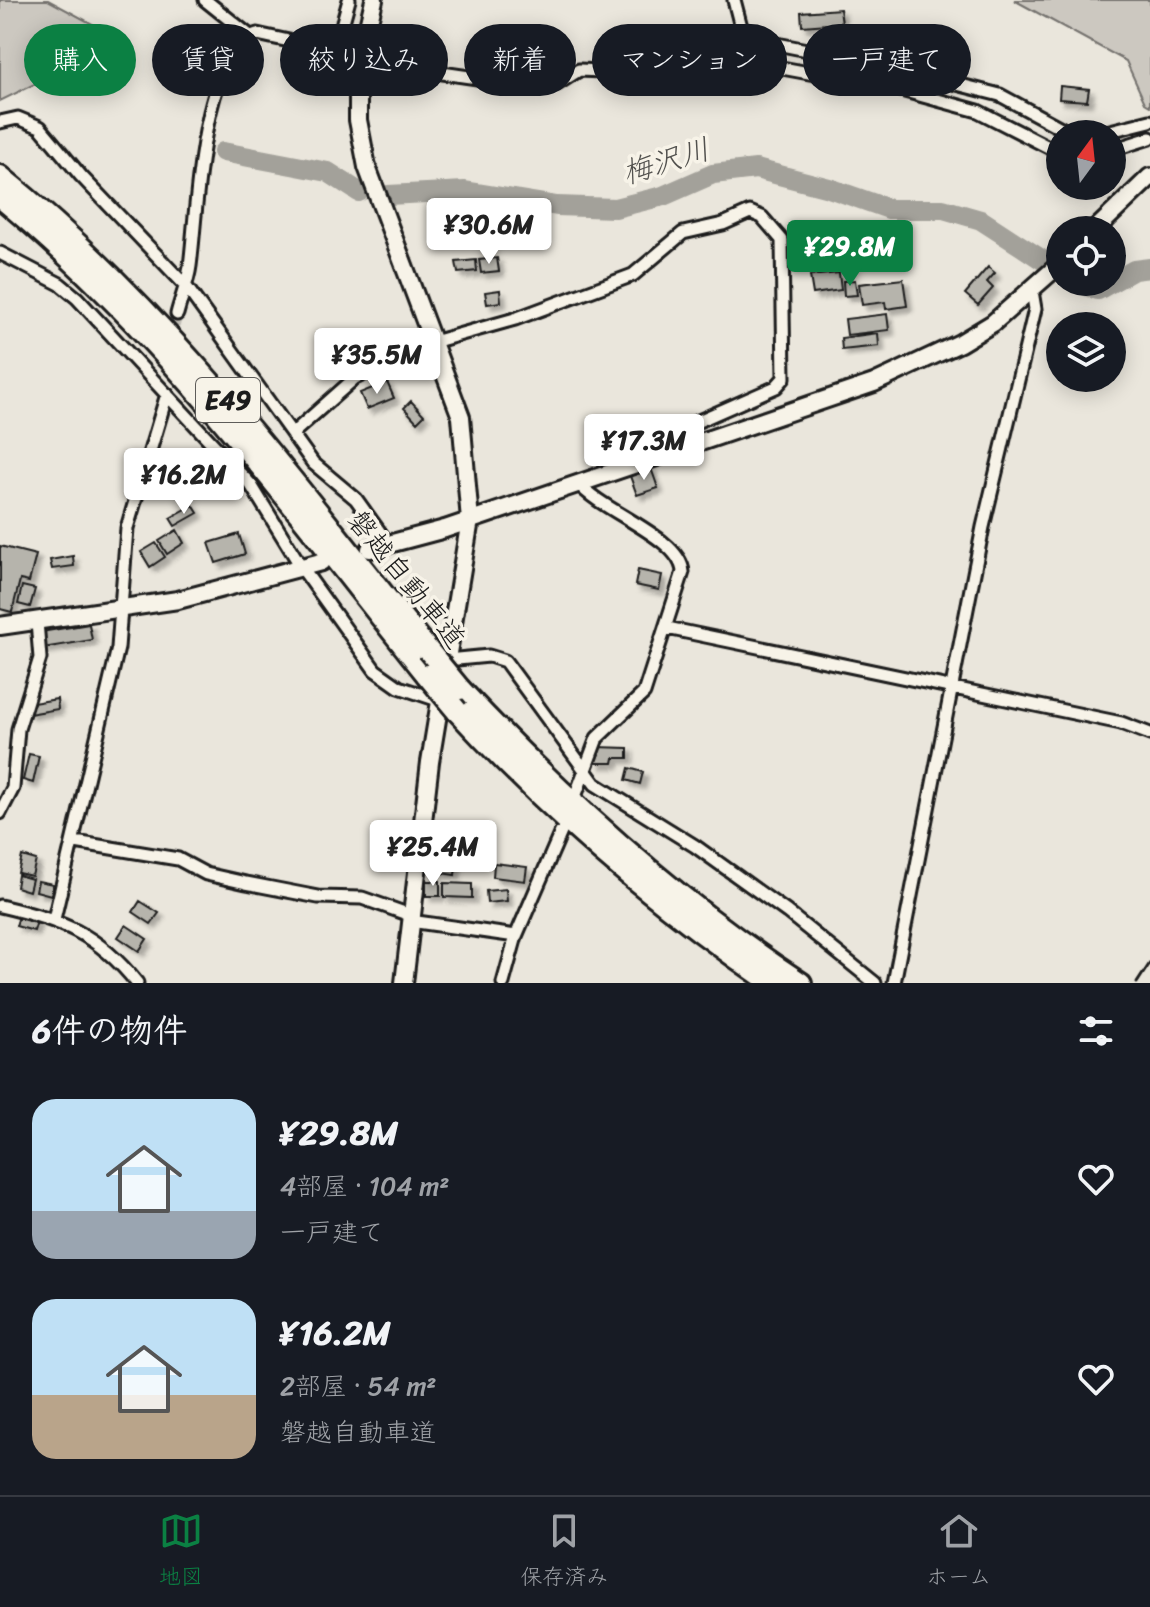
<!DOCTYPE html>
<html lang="ja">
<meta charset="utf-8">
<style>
body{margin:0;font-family:Sriracha,"Klee One",sans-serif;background:#20242c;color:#f1f3f6;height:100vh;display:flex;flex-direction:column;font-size:30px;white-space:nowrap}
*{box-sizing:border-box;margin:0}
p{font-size:26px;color:#9ea1a6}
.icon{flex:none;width:44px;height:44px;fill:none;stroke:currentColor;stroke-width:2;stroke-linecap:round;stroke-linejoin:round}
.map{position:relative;height:983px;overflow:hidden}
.panel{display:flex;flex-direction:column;background:#171b24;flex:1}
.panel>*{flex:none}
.hud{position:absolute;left:24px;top:24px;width:1102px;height:72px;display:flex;gap:16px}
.needle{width:52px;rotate:15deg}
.buttons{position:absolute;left:1046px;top:120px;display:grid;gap:16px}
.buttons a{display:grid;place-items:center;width:80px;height:80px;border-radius:50%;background:#171b24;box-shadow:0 4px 20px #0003;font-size:40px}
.price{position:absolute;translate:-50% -68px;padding:0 18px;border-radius:8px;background:#fff;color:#222;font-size:26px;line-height:52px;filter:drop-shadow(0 2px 4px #0008)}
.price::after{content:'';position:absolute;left:50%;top:48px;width:24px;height:18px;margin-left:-12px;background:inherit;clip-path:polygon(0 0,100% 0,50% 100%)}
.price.current{background:#0b8043;color:#fff}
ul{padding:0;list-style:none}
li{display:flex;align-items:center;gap:24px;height:200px;padding:0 32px}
li span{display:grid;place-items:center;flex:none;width:224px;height:160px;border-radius:24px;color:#555}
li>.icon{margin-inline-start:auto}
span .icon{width:96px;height:96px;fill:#fffc;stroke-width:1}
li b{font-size:34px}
h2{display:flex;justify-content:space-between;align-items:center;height:96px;padding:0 32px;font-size:34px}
.tag{padding:0 28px;border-radius:36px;background:#171b24;box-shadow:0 4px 20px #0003;font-size:28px;line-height:72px}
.tag.current{background:#0b8043;color:#fff}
.tab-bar{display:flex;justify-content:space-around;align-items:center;height:112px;border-top:2px solid #363941;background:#171b24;font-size:22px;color:#9ea1a6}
.tab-bar a{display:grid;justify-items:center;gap:4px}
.tab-bar .current{color:#0b8043}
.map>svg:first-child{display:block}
.green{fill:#ccc8c0;stroke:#74726e;stroke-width:2}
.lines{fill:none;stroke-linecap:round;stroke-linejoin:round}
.river{stroke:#a3a19a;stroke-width:20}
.building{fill:#b6b4ac;stroke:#1c1c1c;stroke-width:2;filter:url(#shadow)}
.street-tunnel{stroke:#c1beb6;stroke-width:11;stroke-dasharray:11 5.5;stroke-linecap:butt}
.street-casing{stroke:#1c1c1c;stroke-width:17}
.secondary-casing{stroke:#1c1c1c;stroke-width:22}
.highway-casing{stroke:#1c1c1c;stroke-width:26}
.street{stroke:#f7f3e8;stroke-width:11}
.secondary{stroke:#f7f3e8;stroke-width:16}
.highway{stroke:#f7f3e8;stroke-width:20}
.rail{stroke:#1c1c1c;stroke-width:3}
.highway-bridge-casing{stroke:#1c1c1c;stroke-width:26;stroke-linecap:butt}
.highway-bridge{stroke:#f7f3e8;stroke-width:20}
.labels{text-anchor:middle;stroke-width:7;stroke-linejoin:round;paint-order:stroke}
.shield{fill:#f7f3e8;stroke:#5e5c59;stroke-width:2}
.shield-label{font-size:26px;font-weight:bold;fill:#1c1c1c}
.street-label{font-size:28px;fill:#1c1c1c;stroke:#f7f3e8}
.water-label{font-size:30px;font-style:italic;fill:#52514e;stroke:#f7f3e8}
</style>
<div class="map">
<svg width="1150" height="983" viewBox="0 0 1150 983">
<defs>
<filter id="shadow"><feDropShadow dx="5" dy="5" stdDeviation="2" flood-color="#0004"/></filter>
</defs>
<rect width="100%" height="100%" fill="#eae6dc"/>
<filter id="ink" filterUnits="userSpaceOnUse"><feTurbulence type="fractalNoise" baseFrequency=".0125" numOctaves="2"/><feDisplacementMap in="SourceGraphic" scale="16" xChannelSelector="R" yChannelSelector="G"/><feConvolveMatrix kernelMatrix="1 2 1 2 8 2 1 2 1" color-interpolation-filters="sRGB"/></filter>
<g filter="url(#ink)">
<path class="green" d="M 0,0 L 48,0 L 100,28 L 110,49 L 104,68 L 59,72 L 0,101 Z
M 1014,0 L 1150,0 L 1150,106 L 1145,103 L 1126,61 Z"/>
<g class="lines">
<path class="river" d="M 223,152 L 328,172 L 359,192
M 388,195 L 465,191 L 557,206 L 615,208 L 663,196 L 713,174 L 756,169 L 829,188 L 889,209 L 943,209 L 981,220 L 1041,259
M 1074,282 L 1098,290 L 1134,270 L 1150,268"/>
</g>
<path class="building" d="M 840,9 L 842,23 L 802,26 L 801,12 Z
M 911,54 L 934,60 L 932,67 L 909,62 Z
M 1060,86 L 1089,89 L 1087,101 L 1059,99 Z
M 497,258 L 499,271 L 481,273 L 479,260 Z
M 476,260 L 477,271 L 458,273 L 456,262 Z
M 988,267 L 995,273 L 987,282 L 993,288 L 978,305 L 965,294 Z
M 839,273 L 841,290 L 813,294 L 810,276 Z
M 903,279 L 907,306 L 886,309 L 885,302 L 862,305 L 859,284 Z
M 855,280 L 857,295 L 844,296 L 843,281 Z
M 500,290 L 501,302 L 487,304 L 485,292 Z
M 887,314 L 889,330 L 847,335 L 845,319 Z
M 878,333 L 879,346 L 842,350 L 841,338 Z
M 387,382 L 394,398 L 367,409 L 360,393 Z
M 411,401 L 424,415 L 417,422 L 404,408 Z
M 651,468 L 658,488 L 637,495 L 630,476 Z
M 193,505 L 198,513 L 175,526 L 170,518 Z
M 177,530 L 184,543 L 167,554 L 159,541 Z
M 239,534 L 245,554 L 216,563 L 209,543 Z
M 156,543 L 165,557 L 150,567 L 141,552 Z
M 0,546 L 36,555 L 29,582 L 20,580 L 12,612 L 0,609 Z
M 73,556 L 74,566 L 52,569 L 50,560 Z
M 638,570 L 662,575 L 659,590 L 635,585 Z
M 22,586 L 35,589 L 30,607 L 18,604 Z
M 89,624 L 92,640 L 43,648 L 41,632 Z
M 57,699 L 58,709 L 29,714 L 27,704 Z
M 597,747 L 628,748 L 628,758 L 614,758 L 613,763 L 596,763 Z
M 29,754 L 39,756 L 33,783 L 23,780 Z
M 629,768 L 643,772 L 640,784 L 626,780 Z
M 443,853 L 458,854 L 455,875 L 441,873 Z
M 22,856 L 36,860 L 32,876 L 18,873 Z
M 494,863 L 527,867 L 525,881 L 493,877 Z
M 18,875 L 32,879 L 29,891 L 16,887 Z
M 38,881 L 53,884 L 51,895 L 36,891 Z
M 426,881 L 440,881 L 440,896 L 426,896 Z
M 444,883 L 472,884 L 472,898 L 444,897 Z
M 506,889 L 507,901 L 487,903 L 486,891 Z
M 140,901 L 159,913 L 151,924 L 133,912 Z
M 19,916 L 37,921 L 34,931 L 16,926 Z
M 126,925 L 147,939 L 139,951 L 118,937 Z"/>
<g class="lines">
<path class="street-tunnel" d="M 335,51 L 381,64
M 171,342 L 177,314"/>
<g class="street-casing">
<path id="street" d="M 205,0 L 250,36
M 734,0 L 741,27 L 762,41 L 882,65 L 1000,95 L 1072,134
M 381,64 L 538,87 L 557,84 L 579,70 L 625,72 L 687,60 L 751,69 L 782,68 L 901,90 L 978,111 L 1060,153
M 0,122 L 18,118 L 40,127 L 81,176 L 185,285 L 313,463 L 356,499 L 389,545
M 1098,134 L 1150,121
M 1112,150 L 1150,138
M 0,253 L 60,284 L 77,298 L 251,485 L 302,568 L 375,670 L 399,687 L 441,701
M 177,314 C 181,298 188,282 190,266 C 197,215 200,52 257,34 L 335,51 L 349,0
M 292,434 L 355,378 L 433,342 L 515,319 L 633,275 L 683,233 L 723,224 L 750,212 L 762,217 L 782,240 L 784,378 L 776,387 L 678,430 L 670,440 L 668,451
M 667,628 L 1121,723 L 1150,734
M 447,660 L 489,656 L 505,661 L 595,784 L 695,846 L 787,912 L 875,983
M 576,794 L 597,738 L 644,693 L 683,572 C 680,537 602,512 578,483
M 0,813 L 13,788 L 18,729 L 40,658 L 37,622
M 75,842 L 178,859 L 206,874 L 246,883 L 318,897 L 362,898 L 410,915
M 0,906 C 61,920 97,933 137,983
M 54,919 L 118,648 L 127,528 L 167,394
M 410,921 L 516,936
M 503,983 L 516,936 L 561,832
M 894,983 L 983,527 L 1035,309 L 1032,291"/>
</g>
<g class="secondary-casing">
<path id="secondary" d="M 374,0 L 358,69 L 358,120 L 367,167 L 461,417 L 470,520 L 430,762 L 404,983
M 1095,230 L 1150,177
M 370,549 L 445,529 L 874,383 L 960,343 L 993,323 L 1060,264
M 0,626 L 178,600 L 321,562"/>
</g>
<g class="highway-casing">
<path id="highway" d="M 0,176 C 168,312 294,483 428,650
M 0,197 C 167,334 293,508 427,675
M 460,689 C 563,799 674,900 801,983
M 457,711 C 551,813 656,904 772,983"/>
</g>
<use href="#street" class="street"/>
<use href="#secondary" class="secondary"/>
<use href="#highway" class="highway"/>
<path class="rail" d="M 1137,983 L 1150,963"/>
<g class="highway-bridge-casing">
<path id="highway-bridge" d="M 428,650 L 460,689
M 427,675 L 457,711"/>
</g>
<use href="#highway-bridge" class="highway-bridge"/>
</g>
</g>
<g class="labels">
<rect class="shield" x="196" y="378" width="64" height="44" rx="6"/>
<g class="shield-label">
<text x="228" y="409">E49</text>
</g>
<g class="street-label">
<text transform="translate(407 579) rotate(51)" y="10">磐越自動車道</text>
</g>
<g class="water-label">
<text transform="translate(666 161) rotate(-17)" y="10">梅沢川</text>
</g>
</g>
</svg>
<div class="buttons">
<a><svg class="needle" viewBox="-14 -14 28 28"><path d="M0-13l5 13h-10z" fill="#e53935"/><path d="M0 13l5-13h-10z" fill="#9ea1a6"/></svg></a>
<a><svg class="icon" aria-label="locate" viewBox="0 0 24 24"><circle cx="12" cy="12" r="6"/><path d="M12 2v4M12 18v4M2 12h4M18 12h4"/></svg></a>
<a><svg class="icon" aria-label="layers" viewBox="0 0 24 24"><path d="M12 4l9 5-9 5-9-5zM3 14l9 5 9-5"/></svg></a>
</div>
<b class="price" style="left:489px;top:266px">¥30.6M</b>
<b class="price current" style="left:850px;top:288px">¥29.8M</b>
<b class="price" style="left:377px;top:396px">¥35.5M</b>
<b class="price" style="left:644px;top:482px">¥17.3M</b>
<b class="price" style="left:184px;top:516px">¥16.2M</b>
<b class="price" style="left:433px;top:888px">¥25.4M</b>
<div class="hud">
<a class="tag current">購入</a>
<a class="tag">賃貸</a>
<a class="tag">絞り込み</a>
<a class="tag">新着</a>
<a class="tag">マンション</a>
<a class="tag">一戸建て</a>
</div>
</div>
<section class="panel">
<h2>6件の物件<svg class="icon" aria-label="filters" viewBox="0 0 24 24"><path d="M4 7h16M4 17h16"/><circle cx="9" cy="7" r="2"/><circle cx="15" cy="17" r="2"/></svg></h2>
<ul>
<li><span style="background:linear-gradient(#bfe0f5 70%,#9aa5b1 0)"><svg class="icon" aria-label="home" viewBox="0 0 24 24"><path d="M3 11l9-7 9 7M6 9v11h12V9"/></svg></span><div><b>¥29.8M</b><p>4部屋 · 104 m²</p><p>一戸建て</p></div><svg class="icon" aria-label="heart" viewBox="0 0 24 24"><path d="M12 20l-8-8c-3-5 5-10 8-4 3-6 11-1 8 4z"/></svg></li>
<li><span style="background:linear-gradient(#bfe0f5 60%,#b9a48a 0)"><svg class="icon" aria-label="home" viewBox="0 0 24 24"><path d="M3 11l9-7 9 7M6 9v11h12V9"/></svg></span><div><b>¥16.2M</b><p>2部屋 · 54 m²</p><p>磐越自動車道</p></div><svg class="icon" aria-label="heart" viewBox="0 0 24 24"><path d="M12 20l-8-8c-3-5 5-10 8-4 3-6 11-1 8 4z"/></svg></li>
</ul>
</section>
<nav class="tab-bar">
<a class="current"><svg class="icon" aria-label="map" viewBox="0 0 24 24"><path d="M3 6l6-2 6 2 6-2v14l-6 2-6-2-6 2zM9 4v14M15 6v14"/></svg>地図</a>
<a><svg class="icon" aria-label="saved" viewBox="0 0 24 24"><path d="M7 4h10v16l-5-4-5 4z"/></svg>保存済み</a>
<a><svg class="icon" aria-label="home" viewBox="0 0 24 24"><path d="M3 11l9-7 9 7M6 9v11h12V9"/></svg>ホーム</a>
</nav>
